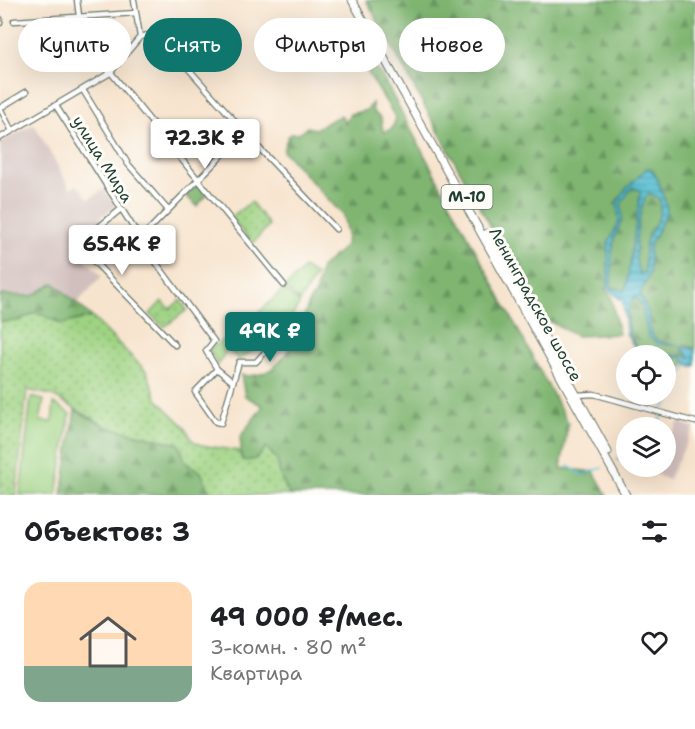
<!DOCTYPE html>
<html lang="ru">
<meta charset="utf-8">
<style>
body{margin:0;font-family:"Shantell Sans",sans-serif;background:#f2f2f2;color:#202124;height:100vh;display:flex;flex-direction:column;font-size:22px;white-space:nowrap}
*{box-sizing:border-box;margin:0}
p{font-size:20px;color:#757577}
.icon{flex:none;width:33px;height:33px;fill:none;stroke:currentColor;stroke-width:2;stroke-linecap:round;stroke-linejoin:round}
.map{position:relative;height:495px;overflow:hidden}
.details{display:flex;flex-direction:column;background:#fff;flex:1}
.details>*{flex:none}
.top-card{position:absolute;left:18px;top:18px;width:660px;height:54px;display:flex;gap:12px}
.buttons{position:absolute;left:616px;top:345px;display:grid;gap:12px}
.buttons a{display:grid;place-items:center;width:60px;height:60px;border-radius:50%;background:#fff;box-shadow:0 6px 24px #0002;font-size:30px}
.price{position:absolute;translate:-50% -51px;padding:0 14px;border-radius:6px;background:#fff;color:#222;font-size:20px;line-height:39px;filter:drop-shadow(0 2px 3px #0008)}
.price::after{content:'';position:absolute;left:50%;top:36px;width:18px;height:14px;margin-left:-9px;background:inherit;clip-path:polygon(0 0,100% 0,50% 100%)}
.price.active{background:#0f766e;color:#fff}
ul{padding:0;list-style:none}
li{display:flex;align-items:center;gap:18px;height:150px;padding:0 24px}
li span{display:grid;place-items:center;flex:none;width:168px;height:120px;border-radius:18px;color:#555}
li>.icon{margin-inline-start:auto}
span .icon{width:72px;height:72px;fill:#fffc;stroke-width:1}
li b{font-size:26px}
h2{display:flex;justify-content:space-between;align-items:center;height:72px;padding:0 24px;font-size:26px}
.tag{padding:0 21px;border-radius:27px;background:#fff;box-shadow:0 6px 24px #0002;font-size:21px;line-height:54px}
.tag.active{background:#0f766e;color:#fff}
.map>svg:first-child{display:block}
.industrial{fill:#d1bfbd}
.grass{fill:url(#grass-dots);stroke:#5f885c;stroke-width:1.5}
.forest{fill:url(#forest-firs);stroke:#4f7952;stroke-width:1.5}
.green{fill:#9fd383;stroke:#5f885c;stroke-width:1.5}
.water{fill:url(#water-rules);stroke:#3a7d83;stroke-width:1.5;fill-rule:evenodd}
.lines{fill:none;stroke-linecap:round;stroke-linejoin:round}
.stream{stroke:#55bdd2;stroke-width:1.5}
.minor-casing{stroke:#6b776a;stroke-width:7}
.highway-casing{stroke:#6b776a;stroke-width:9}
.minor{stroke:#fff;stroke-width:4.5}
.highway{stroke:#fff;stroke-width:7}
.labels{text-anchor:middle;stroke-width:6;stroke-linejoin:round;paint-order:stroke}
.shield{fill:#fdfcf7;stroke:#62766e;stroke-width:1.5}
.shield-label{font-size:15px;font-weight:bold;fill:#1f3d34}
.street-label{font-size:16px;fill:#1f3d34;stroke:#fdfcf7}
</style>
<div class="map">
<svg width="695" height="495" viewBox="0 0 695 495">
<defs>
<pattern id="grass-dots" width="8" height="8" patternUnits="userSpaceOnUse" patternTransform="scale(1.5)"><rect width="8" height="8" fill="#9fd383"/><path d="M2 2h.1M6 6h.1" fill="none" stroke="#81ac6c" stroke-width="1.8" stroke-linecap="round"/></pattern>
<pattern id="forest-firs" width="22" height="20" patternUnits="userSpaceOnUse" patternTransform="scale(1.5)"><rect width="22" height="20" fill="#7fb571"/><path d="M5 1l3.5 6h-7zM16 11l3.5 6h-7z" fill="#67945e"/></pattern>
<pattern id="water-rules" width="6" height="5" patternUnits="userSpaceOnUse" patternTransform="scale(1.5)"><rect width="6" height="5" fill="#55bdd2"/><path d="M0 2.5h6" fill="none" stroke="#469bab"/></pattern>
</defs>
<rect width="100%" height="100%" fill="#fdfcf7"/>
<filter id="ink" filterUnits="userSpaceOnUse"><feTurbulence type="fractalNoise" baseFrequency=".0167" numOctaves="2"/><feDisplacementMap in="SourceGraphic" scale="12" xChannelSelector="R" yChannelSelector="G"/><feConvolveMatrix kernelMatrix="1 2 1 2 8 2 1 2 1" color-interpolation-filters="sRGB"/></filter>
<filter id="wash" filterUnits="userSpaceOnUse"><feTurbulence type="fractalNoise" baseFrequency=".008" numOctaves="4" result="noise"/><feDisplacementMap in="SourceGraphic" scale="24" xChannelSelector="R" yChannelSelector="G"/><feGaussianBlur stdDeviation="1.35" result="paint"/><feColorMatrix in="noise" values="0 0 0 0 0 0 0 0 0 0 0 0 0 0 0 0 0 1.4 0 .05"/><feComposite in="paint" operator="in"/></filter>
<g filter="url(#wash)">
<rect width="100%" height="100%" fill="#f7e4ce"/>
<path class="industrial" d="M 34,124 L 70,188 L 77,185 L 89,199 L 104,189 L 115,207 L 100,217 L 102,222 L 86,234 L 74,248 L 102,276 L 76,304 L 54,283 L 32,296 L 0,295 L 0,143 Z
M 679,422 L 694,428 L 668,480 L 653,473 L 656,467 L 666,466 L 666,448 Z"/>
<path class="grass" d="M 251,202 L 269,225 L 252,244 L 231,217 Z
M 180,300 L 187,310 L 164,327 L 150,314 L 162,301 L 170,309 Z
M 37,312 L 61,324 L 92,317 L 147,372 L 157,399 L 184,426 L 193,441 L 201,445 L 239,451 L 242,460 L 266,446 L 277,460 L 281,478 L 290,495 L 211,495 L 201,472 L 186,463 L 178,444 L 107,427 L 51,395 L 27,390 L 16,495 L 0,495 L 0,322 L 17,321 Z"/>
<path class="forest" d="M 366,0 L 695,0 L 695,349 L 685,344 L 690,359 L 682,367 L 666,359 L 666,356 L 644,355 L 631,340 L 624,291 L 611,287 L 605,289 L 611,296 L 619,334 L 576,336 L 540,316 Z
M 371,67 L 380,72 L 568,423 L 561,468 L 594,472 L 607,495 L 290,495 L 281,478 L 277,460 L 266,447 C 260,457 255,462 242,460 L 240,437 L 263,406 L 245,396 L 241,375 C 285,382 297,331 311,298 L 315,295 L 321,268 L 346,245 L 347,234 L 343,215 L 283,151 L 288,136 L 293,133 L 298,134 L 307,127 L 315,129 L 341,115 L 345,124 L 350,114 L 367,110 L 372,103 L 373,112 L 381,118 L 383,132 L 392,129 L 396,118 L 367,71 Z
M 198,184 L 208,194 L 197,206 L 186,196 Z
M 54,283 L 92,317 L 61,324 L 37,312 L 17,321 L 0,322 L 0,295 L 32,296 Z
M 75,410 L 107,427 L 179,444 L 186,463 L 201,472 L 211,495 L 62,495 Z"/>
<path class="green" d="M 304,268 L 316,275 L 300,301 L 285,288 Z
M 283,290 L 300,303 C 286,330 262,344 238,360 L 228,347 L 218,365 L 209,350 L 247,323 Z
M 31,397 L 44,400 L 40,421 L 52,422 L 54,403 L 70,414 L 57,495 L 20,495 Z"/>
<path class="water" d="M 647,168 L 652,170 L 657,178 L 667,207 L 666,214 L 649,247 L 650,272 L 640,295 C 643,300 646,306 648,312 C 650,323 646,334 659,341 C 670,346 684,344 695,350 L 695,366 L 690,366 L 681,357 L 666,361 L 666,357 L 674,355 L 690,357 L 681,346 L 658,344 L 648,336 L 642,306 L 635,296 C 621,314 627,341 644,355 L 639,355 L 626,333 L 623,302 L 608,289 L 608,244 L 619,221 L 617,203 L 625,190 ZM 632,187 L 640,190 L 640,194 L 627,284 L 624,291 L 611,287 L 612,252 L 615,236 L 622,220 L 621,203 ZM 649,193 L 659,198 C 663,213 657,222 650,233 C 643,244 645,259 645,271 L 641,275 C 630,264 638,204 649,193 Z"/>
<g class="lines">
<path class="stream" d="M 663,409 L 673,396 L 680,376 L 689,364
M 658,428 L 662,415
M 617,460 L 627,454
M 568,466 L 582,475 L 602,468"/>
</g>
</g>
<g filter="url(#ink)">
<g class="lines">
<g class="minor-casing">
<path id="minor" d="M 77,0 L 79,16 L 108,69 L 284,285
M 134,0 L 140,37
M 0,19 L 0,23
M 14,21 L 136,13
M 140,37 L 153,34 L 162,39 L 259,148 L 336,229
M 83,90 L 128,164 L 168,210
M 56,106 L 152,257 L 214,341 L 206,351 L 217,369 L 195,392 L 216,422 L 221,423 L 233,382 L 217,369
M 12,131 L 0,108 L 26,92
M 0,138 L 110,73 L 140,37
M 121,209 L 84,239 L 80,247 L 175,345
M 140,239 L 245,132
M 233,382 L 239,362 L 256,362 L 288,326
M 576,395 L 594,394 L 695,422"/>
</g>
<g class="highway-casing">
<path id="highway" d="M 352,0 L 626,495
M 487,233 L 608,452"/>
</g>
<use href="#minor" class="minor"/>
<use href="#highway" class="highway"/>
</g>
</g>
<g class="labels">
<rect class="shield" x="441.5" y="185" width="51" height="24" rx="4.5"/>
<g class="shield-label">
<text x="467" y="202">М-10</text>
</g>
<g class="street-label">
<text transform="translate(103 159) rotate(58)" y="6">улица Мира</text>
<text transform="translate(536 304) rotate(61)" y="6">Ленинградское шоссе</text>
</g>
</g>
</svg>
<div class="buttons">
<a><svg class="icon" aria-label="locate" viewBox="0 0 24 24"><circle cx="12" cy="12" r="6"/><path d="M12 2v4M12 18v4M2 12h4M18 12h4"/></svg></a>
<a><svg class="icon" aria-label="layers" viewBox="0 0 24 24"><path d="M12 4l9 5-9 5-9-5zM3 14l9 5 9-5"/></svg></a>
</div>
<b class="price" style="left:205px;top:170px">72.3K ₽</b>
<b class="price" style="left:122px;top:276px">65.4K ₽</b>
<b class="price active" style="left:270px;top:363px">49K ₽</b>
<div class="top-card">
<a class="tag">Купить</a>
<a class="tag active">Снять</a>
<a class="tag">Фильтры</a>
<a class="tag">Новое</a>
</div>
</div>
<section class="details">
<h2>Объектов: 3<svg class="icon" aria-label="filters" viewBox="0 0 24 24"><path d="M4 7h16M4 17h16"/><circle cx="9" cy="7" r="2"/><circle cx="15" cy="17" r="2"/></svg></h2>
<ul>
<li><span style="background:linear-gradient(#ffd9b3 70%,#7fa58c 0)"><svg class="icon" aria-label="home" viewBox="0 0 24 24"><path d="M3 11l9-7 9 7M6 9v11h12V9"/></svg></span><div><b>49 000 ₽/мес.</b><p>3-комн. · 80 m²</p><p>Квартира</p></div><svg class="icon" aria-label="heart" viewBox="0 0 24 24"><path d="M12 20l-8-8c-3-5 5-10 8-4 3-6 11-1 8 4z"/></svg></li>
</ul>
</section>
